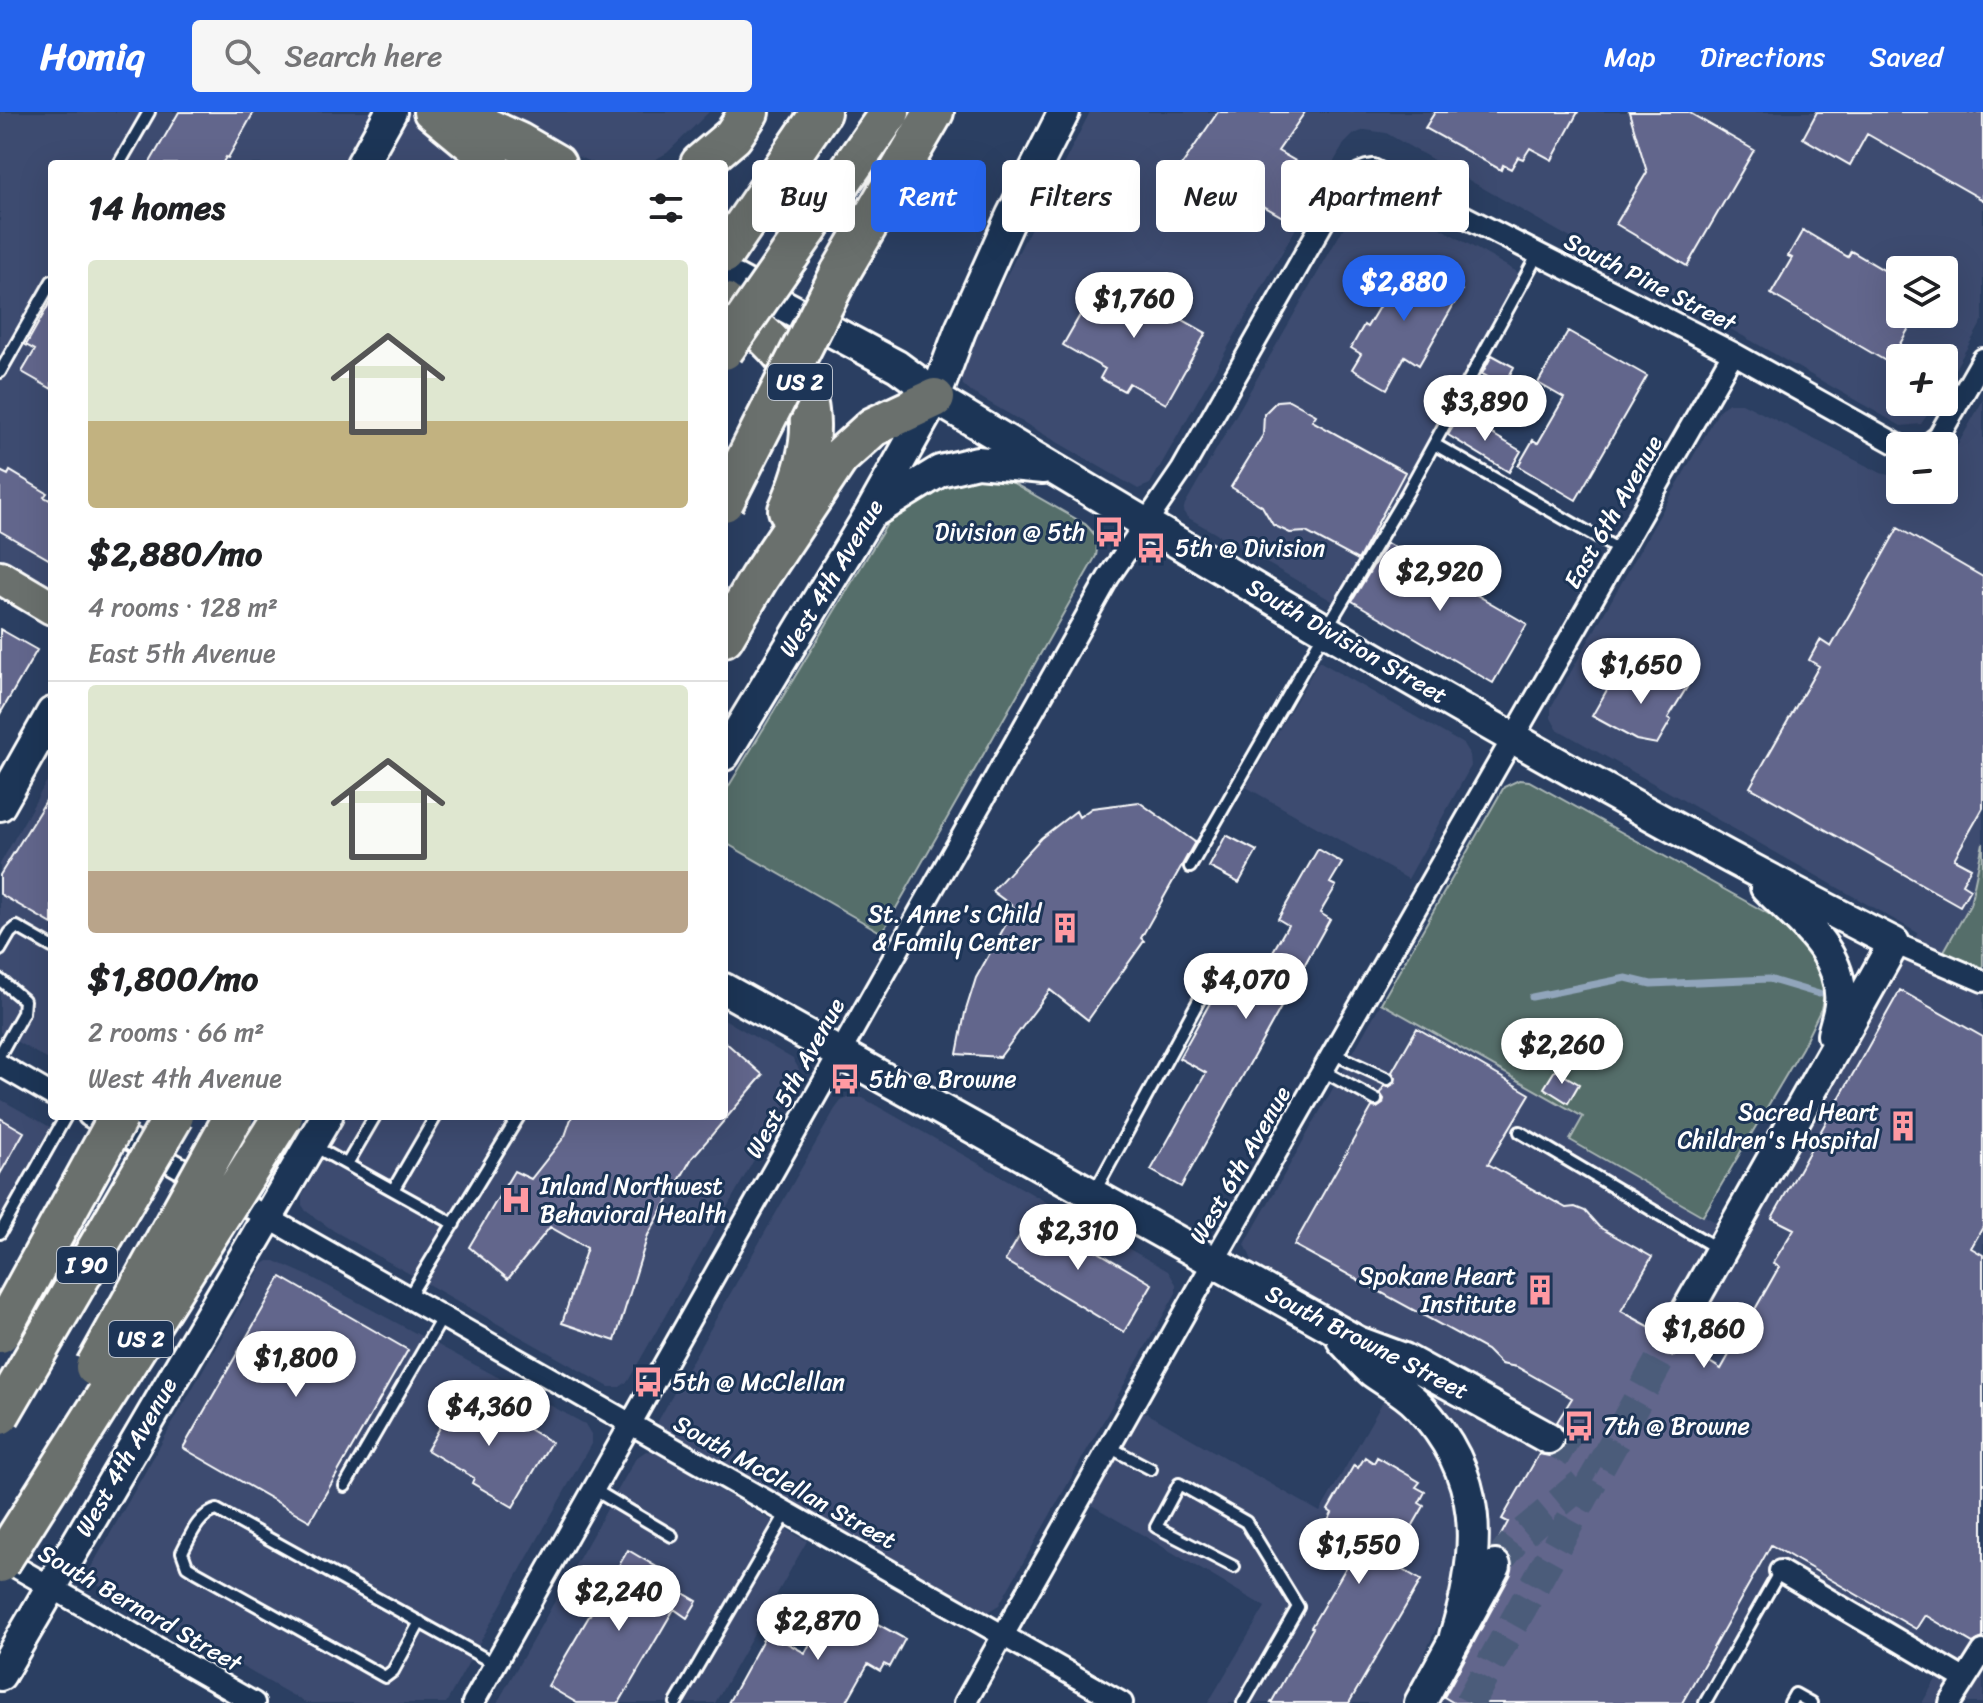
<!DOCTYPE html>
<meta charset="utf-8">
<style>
body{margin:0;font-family:Sriracha,sans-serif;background:#f6f6f6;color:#202124;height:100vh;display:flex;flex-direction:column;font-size:30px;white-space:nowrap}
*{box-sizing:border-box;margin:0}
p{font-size:26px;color:#757577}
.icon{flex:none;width:44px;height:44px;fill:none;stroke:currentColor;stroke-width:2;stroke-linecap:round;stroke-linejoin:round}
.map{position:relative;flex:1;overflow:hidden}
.details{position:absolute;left:48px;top:48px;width:680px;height:960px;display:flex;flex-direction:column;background:#fff;border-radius:8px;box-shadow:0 8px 32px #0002}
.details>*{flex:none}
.top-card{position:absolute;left:752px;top:48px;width:760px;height:72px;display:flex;gap:16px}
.fabs{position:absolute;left:1886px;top:144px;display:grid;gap:16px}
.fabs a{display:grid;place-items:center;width:72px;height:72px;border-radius:8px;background:#fff;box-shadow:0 8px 32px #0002;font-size:40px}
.price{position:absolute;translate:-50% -68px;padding:0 18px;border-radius:28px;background:#fff;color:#222;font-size:26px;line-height:52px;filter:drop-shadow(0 2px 4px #0008)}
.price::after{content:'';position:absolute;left:50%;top:48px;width:24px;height:18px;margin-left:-12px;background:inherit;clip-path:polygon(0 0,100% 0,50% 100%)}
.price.active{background:#2563eb;color:#fff}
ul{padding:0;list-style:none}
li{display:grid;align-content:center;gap:16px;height:424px;padding:0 40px}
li+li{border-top:2px solid #e0e0e0}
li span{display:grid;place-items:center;height:248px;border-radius:8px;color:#555}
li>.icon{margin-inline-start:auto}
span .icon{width:144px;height:144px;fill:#fffc;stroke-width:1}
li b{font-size:34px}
h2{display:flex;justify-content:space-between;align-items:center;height:96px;padding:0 40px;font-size:34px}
.tag{padding:0 28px;border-radius:8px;background:#fff;box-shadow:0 8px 32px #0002;font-size:28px;line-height:72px}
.tag.active{background:#2563eb;color:#fff}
header{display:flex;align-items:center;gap:48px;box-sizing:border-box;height:112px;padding:0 40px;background:#2563eb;color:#fff}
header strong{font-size:38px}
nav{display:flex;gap:44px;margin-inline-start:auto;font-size:28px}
.search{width:560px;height:72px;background:#f6f6f6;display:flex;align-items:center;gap:20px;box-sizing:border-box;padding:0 28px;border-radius:8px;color:#757577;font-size:30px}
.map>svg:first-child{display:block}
.built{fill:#3c4b6f;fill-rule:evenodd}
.green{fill:#556e6b;stroke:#aab6b5;stroke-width:2}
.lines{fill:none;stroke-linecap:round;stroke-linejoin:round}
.stream{stroke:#91a5bb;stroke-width:7}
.building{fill:#62668c;stroke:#fff;stroke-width:2}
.secondary-tunnel{stroke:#4b5c7a;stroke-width:30;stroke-dasharray:30 15;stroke-linecap:butt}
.lane-casing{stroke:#fff;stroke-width:16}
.street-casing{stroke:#fff;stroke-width:26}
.secondary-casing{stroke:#fff;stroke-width:36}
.primary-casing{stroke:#fff;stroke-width:38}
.highway-casing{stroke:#fff;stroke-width:44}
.lane{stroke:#1d3557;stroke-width:10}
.street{stroke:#1d3557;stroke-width:20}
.secondary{stroke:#1d3557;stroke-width:30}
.primary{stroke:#6a706d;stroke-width:32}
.highway{stroke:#6a706d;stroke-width:38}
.highway-bridge-casing{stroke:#fff;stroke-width:44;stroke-linecap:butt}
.highway-bridge{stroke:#6a706d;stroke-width:38}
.labels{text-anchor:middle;stroke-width:6;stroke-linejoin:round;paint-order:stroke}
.shield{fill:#1d3557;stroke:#bbc2cd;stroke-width:2}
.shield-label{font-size:22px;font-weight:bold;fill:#fff}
.street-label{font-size:24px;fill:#fff;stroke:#1d3557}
.poi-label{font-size:24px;fill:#fff;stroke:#1d3557;text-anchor:start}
</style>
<header>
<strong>Homiq</strong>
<div class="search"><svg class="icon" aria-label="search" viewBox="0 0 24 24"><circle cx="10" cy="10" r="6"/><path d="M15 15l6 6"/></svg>Search here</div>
<nav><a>Map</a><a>Directions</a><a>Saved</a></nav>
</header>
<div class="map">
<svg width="1983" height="1591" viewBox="0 0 1983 1591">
<rect width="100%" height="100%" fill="#2b3f62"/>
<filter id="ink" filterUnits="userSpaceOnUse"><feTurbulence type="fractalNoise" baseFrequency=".0125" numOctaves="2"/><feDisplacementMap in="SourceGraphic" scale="16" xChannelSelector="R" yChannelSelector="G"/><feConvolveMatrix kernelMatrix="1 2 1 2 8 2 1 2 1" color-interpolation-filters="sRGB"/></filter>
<g filter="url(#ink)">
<path class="built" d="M 0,0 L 430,0 L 493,52 L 52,52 L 52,496 L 0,465 Z
M 495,0 L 709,0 L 667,41 L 647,52 L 595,52 L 565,39 Z
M 1090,0 L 1983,0 L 1983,208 L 1944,276 L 1944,246 L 1900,246 L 1900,290 L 1936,290 L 1921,312 L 1901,314 L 1386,21 L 1365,18 L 1354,22 L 1344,32 L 1150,372 L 1138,377 L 971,280 L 963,273 L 961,264 L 961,253 ZM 1900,158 L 1944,158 L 1944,202 L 1900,202 Z
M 1369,79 L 1377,80 L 1533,169 L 1346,497 L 1187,405 L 1183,399 L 1185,392 L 1363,82 Z
M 1983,288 L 1983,1591 L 1922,1591 L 1938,1564 L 1779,1472 L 1710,1591 L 1433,1591 L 1487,1469 L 1491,1432 L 1490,1402 L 1481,1372 L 1405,1267 L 1418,1243 L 1253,1151 L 1245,1132 L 1381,891 L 1583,1005 L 1571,1029 L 1744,1126 L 1918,821 L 1557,617 L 1551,606 L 1551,595 L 1720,297 L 1729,291 L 1742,291 L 1881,361 L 1900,366 L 1900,378 L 1944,378 L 1944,348 L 1953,341 Z
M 1319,549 L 1463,632 L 1470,643 L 1471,654 L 1408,767 L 1246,675 Z
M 52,660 L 52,950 L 0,920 L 0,752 Z
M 724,907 L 793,947 L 799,957 L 799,969 L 628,1269 L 620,1275 L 609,1275 L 334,1119 L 306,1099 L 302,1093 L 302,1084 L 347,1004 L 724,1004 Z
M 850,985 L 863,986 L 1168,1159 L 1176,1172 L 1176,1181 L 999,1493 L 986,1501 L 978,1500 L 658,1316 L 658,1309 L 835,997 L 841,989 Z
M 0,987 L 50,1015 L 0,1105 Z
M 268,1149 L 275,1149 L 313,1166 L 585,1312 L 591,1322 L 591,1332 L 446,1591 L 306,1591 L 94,1471 L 89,1465 L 89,1459 L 263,1152 Z
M 1385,1286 L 1410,1307 L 1432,1335 L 1449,1368 L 1459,1409 L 1458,1449 L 1448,1491 L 1402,1591 L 1208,1591 L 1265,1495 L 1090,1392 L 1143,1299 L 1320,1400 Z
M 646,1339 L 655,1340 L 807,1429 L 715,1591 L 497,1591 L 636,1346 Z"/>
<path class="green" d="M 989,364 L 1013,371 L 1085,412 C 1096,422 1099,429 1096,444 L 882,821 L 724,730 L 724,682 L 890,407 L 957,365 Z
M 1519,668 L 1529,669 L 1783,810 L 1808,828 L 1827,868 L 1821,897 L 1802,936 L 1703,1104 L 1570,1028 L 1583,1005 L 1381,891 L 1504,675 Z
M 1983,731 L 1983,857 L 1943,841 L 1970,793 Z"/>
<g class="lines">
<path class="stream" d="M 1532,885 L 1626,866 L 1651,872 L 1769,867 L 1819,882"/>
</g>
<path class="building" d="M 179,0 L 254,0 L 228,46 L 226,45 L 222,52 L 149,52 Z
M 1218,0 L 1305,0 L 1278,39 L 1313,59 L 1286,107 L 1248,85 L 1239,97 L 1179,57 Z
M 1435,0 L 1578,0 L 1552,48 L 1530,36 L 1523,47 L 1518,45 L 1511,57 L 1503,53 L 1501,58 L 1425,16 Z
M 1629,0 L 1688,0 L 1754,38 L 1687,154 L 1616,112 L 1647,60 Z
M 1817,0 L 1983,0 L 1983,88 L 1867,22 L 1850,53 L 1803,26 Z
M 1803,118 L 1848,145 L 1851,139 L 1892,163 L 1889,169 L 1900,175 L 1900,202 L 1917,202 L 1889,251 L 1771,182 L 1792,146 L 1788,144 Z
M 1408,146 L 1462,178 L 1419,253 L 1405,244 L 1387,277 L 1352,257 L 1361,242 L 1351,236 L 1364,213 L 1367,215 Z
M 1103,163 L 1206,221 L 1166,292 L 1129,271 L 1124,279 L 1100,266 L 1105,257 L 1063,233 Z
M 52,187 L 52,277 L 22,260 L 35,238 L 26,233 Z
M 1568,219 L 1647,264 L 1576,388 L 1518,354 L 1533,328 L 1538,331 L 1564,286 L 1538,271 Z
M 1492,243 L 1514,255 L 1504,274 L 1482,262 Z
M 1289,288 L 1316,303 L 1312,309 L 1405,360 L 1358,448 L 1306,420 L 1290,421 L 1273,413 L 1262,394 L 1231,375 L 1263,323 L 1264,302 L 1277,289 Z
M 1460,303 L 1521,339 L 1509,360 L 1448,323 Z
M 0,359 L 8,363 L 10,359 L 47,381 L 44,385 L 52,389 L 52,449 L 0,419 Z
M 1898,416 L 1983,465 L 1983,696 L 1954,747 L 1971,756 L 1962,772 L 1970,777 L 1960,794 L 1750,675 L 1819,554 L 1809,548 L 1820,528 L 1831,535 Z
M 1387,431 L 1527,512 L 1493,571 L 1352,489 Z
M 0,517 L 37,538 L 0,602 Z
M 1648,553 L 1687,575 L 1668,606 L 1671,608 L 1657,632 L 1636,628 L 1592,604 L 1616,562 L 1633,578 Z
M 52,679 L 52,812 L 0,782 L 0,763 Z
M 1139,690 L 1195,730 L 1141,826 L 1144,829 L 1088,908 L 1050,878 L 1000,945 L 957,942 L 965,901 L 976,866 L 1015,796 L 992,779 L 1041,726 L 1076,699 L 1079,705 L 1092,696 Z
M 1226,723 L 1257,739 L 1239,771 L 1209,755 Z
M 1318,737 L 1342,751 L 1330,771 L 1336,774 L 1320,801 L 1330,807 L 1181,1075 L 1151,1058 L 1206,961 L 1179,946 L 1215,882 L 1240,897 L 1288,813 L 1278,807 Z
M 1900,878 L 1983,925 L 1983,1115 L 1971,1136 L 1983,1143 L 1983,1526 L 1973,1531 L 1925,1503 L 1916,1517 L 1771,1433 L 1682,1591 L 1454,1591 L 1444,1585 L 1511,1462 L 1513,1453 L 1510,1444 L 1503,1438 L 1494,1436 L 1508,1410 L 1502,1407 L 1539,1342 L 1549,1344 L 1558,1341 L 1563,1335 L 1566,1325 L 1563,1316 L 1557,1310 L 1572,1286 L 1517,1255 L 1501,1252 L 1487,1238 L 1294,1133 L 1372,995 L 1377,996 L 1383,992 L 1384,987 L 1380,981 L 1384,974 L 1389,975 L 1395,971 L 1396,966 L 1392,960 L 1417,916 L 1530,982 L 1488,1052 L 1566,1096 L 1575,1095 L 1585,1099 L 1599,1115 L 1652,1145 L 1621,1199 L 1656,1218 L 1654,1227 L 1656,1234 L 1663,1241 L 1673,1244 L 1687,1236 L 1721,1257 L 1779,1155 L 1773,1151 L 1794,1117 L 1772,1106 Z
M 724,929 L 763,963 L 692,1046 L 648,1123 L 615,1229 L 562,1211 L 587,1136 L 550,1115 L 508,1167 L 469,1135 L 514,1059 L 531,1067 L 565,1024 L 572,1004 L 724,1004 Z
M 1555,958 L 1579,972 L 1568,991 L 1544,976 Z
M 0,1006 L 24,1020 L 0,1062 Z
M 1033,1101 L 1152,1172 L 1124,1220 L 1005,1149 Z
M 281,1165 L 408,1238 L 310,1409 L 183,1336 Z
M 462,1278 L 551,1330 L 513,1395 L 472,1371 L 474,1366 L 427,1338 Z
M 1365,1345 L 1374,1351 L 1377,1345 L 1420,1370 L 1416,1375 L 1425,1380 L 1419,1391 L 1424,1394 L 1391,1451 L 1421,1468 L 1349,1591 L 1271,1591 L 1313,1516 L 1311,1515 L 1354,1442 L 1346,1438 L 1350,1432 L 1333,1422 L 1335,1418 L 1326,1413 L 1332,1401 L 1328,1398 L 1354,1353 L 1358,1356 Z
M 628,1438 L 665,1460 L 661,1468 L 697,1489 L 687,1506 L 674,1497 L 619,1591 L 577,1591 L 548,1574 Z
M 834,1488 L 905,1527 L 890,1555 L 884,1552 L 880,1559 L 868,1552 L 846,1591 L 728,1591 L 767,1520 L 805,1541 Z"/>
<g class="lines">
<path class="secondary-tunnel" d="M 1548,1326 L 1600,1356
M 1495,1454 L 1518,1425 L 1586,1368
M 1469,1591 L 1672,1226"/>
<g class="lane-casing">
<path id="lane" d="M 119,52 L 149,0
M 0,260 L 52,169
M 1434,332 L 1621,439
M 1190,755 L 1326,517 L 1407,381 L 1538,142
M 0,838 L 10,821 L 17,815 L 52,835
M 0,868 L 24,888 L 23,901 L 0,942
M 1334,942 L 1388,967
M 1323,959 L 1376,988
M 1520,1020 L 1718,1137
M 312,1033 L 454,1112
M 347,1052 L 375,1004
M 393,1078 L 436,1004
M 1094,1081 L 1205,877
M 0,1121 L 66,1004
M 408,1186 L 519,1004
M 1109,1335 L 1151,1357
M 345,1374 L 442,1206
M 593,1377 L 672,1424
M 1234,1455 L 1156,1415 L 1179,1372 L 1246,1410 L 1298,1495 L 1243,1591
M 420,1510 L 393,1559 L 385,1565 L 195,1459 L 187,1454 L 182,1440 C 191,1423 198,1403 217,1398 L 495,1552
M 676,1591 L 787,1400
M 1705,1591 L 1780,1459
M 1790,1591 L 1795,1582 L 1811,1591"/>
</g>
<g class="street-casing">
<path id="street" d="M 1927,334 L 1939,324 L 1983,247
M 1894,831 L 1983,869
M 0,953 L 52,983
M 89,1004 L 1122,1591
M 0,1446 L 254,1591
M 1780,1459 L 1964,1567
M 473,1591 L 1108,466 L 1182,358 L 1330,98 C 1341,81 1351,60 1373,58 L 1733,241 L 1900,334
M 965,1591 L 1214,1149 L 1733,241
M 1950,1591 L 1983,1539"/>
</g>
<g class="secondary-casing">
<path id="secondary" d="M 362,52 L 391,0
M 724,167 L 736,168 L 897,254 L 916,268 L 935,286 C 1250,474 1566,665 1894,831 L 1672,1226
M 875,399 L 940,359 L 977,350 L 1043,356
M 724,643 L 870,402 L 935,286 L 960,219 L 1012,103 L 1064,0
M 0,693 L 52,601
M 1766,775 C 1799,808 1845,841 1840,893 C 1839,903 1835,913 1833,923
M 724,877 L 1358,1230 L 1404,1247 L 1548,1326
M 1343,1229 C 1353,1239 1362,1251 1373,1260 C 1388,1271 1405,1279 1418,1293 C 1485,1363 1482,1438 1455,1524
M 0,1563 L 327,1004
M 1420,1591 L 1495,1454"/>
</g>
<g class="primary-casing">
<path id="primary" d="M 430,0 L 493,52
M 0,465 L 52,496"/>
</g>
<g class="highway-casing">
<path id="highway" d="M 452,0 L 518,30 L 556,52
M 700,52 L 733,24 L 749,0
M 724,142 L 821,0
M 789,144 L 890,0
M 840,161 L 934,0
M 724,190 C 808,254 833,296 788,398
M 724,525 L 759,466 L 839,346 L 873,315 L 935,286"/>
</g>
<use href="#lane" class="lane"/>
<use href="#street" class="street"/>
<use href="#secondary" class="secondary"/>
<use href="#primary" class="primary"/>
<use href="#highway" class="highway"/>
<g class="highway-bridge-casing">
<path id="highway-bridge" d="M 724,238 L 789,144
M 724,390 L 840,161
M 0,1221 L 119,1004
M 95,1255 L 234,1004
M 0,1303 L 174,1004
M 0,1451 L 283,1004"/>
</g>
<use href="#highway-bridge" class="highway-bridge"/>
</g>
</g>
<defs>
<g id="bus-bare" transform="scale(2.4)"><path d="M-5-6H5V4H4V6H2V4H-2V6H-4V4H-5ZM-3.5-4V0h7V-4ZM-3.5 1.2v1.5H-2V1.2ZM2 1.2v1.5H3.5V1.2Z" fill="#ff9aa2" stroke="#1d3557" stroke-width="2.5" paint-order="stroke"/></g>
<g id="building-bare" transform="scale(2.4)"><path d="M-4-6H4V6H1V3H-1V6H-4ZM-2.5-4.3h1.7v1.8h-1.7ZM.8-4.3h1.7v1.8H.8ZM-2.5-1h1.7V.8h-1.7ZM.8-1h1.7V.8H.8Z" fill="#ff9aa2" stroke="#1d3557" stroke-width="2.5" paint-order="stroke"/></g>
<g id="hospital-bare" transform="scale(2.4)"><path d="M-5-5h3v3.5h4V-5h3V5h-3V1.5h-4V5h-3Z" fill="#ff9aa2" stroke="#1d3557" stroke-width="2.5" paint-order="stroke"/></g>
</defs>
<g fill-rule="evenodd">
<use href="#bus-bare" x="1109" y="420"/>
<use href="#bus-bare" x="1151" y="436"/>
<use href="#building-bare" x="1065" y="816"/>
<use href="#bus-bare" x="845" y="967"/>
<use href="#building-bare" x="1903" y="1014"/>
<use href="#hospital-bare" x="516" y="1088"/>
<use href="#building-bare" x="1540" y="1178"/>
<use href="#bus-bare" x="648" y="1270"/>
<use href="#bus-bare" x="1579" y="1314"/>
</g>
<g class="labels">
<g class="shield">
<rect x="768" y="252" width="64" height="36" rx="6"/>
<rect x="57" y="1135" width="60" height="36" rx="6"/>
<rect x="109" y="1209" width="64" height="36" rx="6"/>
</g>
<g class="shield-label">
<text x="800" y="278">US 2</text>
<text x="87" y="1161">I 90</text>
<text x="141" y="1235">US 2</text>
</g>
<g class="street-label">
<text transform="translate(1650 170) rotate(27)" y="8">South Pine Street</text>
<text transform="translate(1613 400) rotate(-60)" y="8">East 6th Avenue</text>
<text transform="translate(831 466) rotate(-59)" y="8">West 4th Avenue</text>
<text transform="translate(1347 529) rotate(30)" y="8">South Division Street</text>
<text transform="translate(795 966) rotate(-61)" y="8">West 5th Avenue</text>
<text transform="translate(1240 1053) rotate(-60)" y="8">West 6th Avenue</text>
<text transform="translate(1367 1230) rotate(27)" y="8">South Browne Street</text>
<text transform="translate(126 1345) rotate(-60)" y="8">West 4th Avenue</text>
<text transform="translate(785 1370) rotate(29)" y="8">South McClellan Street</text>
<text transform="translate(140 1496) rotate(30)" y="8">South Bernard Street</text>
</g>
<g class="poi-label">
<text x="1085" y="428" text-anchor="end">Division @ 5th</text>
<text x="1175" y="444">5th @ Division</text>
<text x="1041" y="810" text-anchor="end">St. Anne's Child<tspan x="1041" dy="28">&amp; Family Center</tspan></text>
<text x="869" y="975">5th @ Browne</text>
<text x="1879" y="1008" text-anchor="end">Sacred Heart<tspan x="1879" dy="28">Children's Hospital</tspan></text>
<text x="540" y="1082">Inland Northwest<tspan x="540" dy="28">Behavioral Health</tspan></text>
<text x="1516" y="1172" text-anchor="end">Spokane Heart<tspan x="1516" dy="28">Institute</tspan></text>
<text x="672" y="1278">5th @ McClellan</text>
<text x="1603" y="1322">7th @ Browne</text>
</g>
</g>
</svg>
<div class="fabs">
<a><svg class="icon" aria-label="layers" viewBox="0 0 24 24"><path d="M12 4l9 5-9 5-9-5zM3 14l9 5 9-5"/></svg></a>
<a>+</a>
<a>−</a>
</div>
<b class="price active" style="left:1404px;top:211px">$2,880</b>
<b class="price" style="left:1134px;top:228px">$1,760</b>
<b class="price" style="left:1485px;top:331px">$3,890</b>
<b class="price" style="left:1440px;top:501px">$2,920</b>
<b class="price" style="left:1641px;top:594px">$1,650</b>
<b class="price" style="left:1246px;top:909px">$4,070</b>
<b class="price" style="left:1562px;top:974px">$2,260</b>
<b class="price" style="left:1078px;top:1160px">$2,310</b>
<b class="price" style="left:1704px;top:1258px">$1,860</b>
<b class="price" style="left:296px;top:1287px">$1,800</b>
<b class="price" style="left:489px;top:1336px">$4,360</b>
<b class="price" style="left:1359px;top:1474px">$1,550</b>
<b class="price" style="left:619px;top:1521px">$2,240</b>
<b class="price" style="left:818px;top:1550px">$2,870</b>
<div class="top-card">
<a class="tag">Buy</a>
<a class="tag active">Rent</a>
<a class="tag">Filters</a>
<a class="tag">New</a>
<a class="tag">Apartment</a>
</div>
<section class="details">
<h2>14 homes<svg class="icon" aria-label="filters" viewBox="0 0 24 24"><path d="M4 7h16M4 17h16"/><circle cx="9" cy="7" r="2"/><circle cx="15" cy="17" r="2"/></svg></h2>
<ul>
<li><span style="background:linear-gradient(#dfe7d0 65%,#c2b280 0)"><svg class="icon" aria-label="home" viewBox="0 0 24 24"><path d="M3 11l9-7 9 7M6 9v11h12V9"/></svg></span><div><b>$2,880/mo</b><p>4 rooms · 128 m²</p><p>East 5th Avenue</p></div></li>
<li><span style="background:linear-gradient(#dfe7d0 75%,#b9a48a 0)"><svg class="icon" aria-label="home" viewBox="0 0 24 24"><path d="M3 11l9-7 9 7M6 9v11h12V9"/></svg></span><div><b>$1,800/mo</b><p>2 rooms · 66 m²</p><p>West 4th Avenue</p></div></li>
</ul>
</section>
</div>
